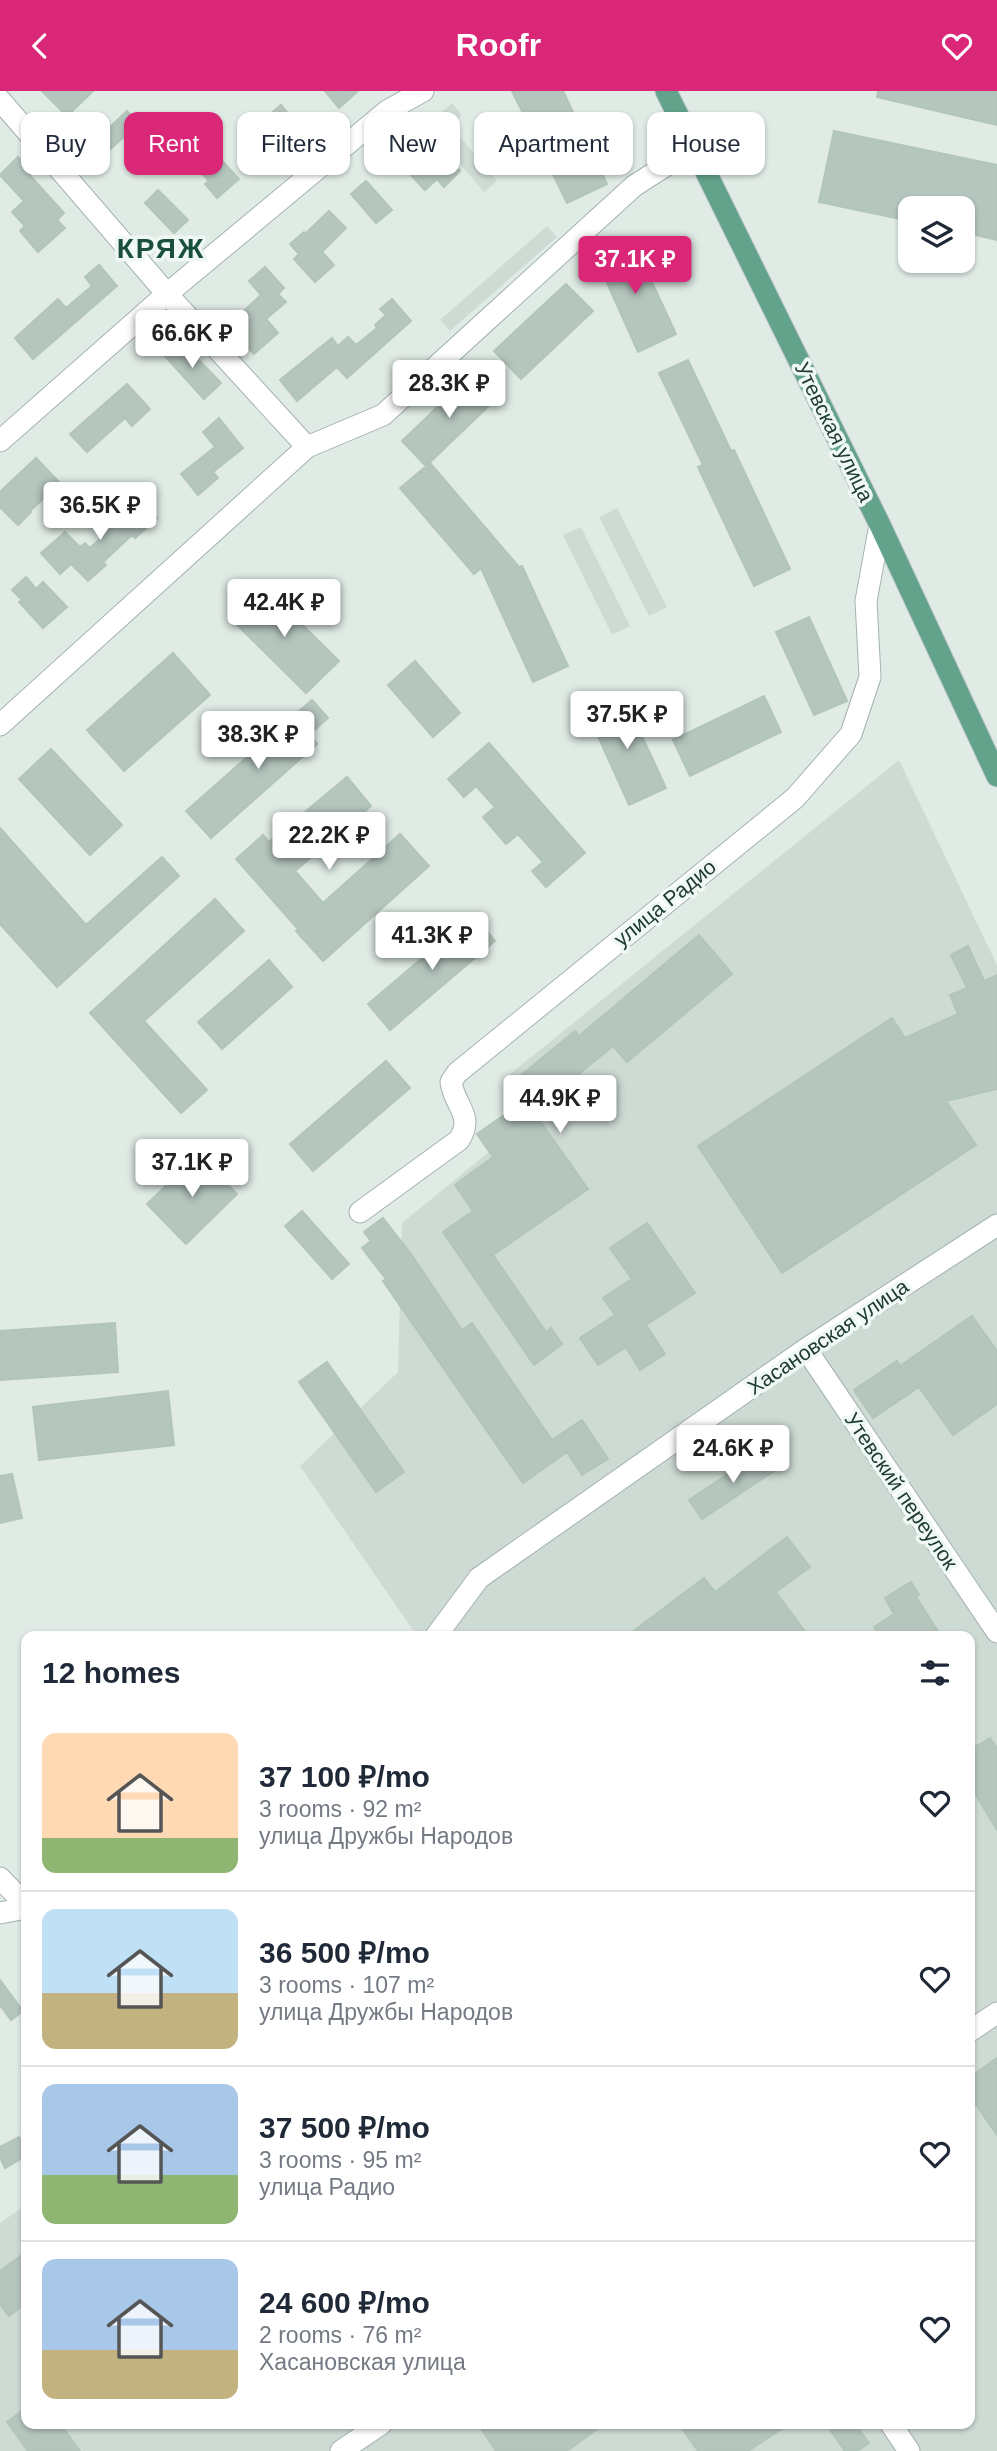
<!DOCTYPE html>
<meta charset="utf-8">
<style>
body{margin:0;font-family:Arial,sans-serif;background:#f2f2f3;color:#1f2937;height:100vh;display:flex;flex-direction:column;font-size:26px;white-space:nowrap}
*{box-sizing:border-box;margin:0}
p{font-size:23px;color:#747a83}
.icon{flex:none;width:38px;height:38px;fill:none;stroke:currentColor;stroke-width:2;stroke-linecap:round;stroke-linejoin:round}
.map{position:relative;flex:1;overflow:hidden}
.side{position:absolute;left:21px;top:1540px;width:954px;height:798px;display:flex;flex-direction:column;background:#fff;border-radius:14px;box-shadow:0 2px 5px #0004}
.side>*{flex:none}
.hud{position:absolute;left:21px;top:21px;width:956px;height:63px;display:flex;gap:14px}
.tools{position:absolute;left:898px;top:105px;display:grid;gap:14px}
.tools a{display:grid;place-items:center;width:77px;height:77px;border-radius:14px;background:#fff;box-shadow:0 2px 5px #0004;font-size:35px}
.price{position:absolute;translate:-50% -60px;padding:0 16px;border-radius:7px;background:#fff;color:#222;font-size:23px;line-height:46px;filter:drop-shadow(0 2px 4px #0008)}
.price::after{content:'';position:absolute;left:50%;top:42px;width:21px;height:16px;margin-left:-10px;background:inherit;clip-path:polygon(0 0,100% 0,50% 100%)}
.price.on{background:#db2777;color:#fff}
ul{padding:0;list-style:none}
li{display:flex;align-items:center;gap:21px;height:175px;padding:0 21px}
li+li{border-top:2px solid #e0e1e3}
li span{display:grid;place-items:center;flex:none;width:196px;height:140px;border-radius:14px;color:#555}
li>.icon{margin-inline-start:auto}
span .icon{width:84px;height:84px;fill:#fffc;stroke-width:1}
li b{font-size:30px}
h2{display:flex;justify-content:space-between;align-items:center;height:84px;padding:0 21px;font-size:30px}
.pill{padding:0 24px;border-radius:14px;background:#fff;box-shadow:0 2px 5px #0004;font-size:24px;line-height:63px}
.pill.on{background:#db2777;color:#fff}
header{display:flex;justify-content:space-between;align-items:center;height:91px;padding:0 21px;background:#db2777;color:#fff;font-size:32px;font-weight:700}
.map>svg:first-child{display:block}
.built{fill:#cedbd4}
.building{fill:#b5c6be;stroke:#b2c5bb;stroke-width:2}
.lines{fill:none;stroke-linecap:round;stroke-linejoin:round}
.minor-casing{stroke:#a3b3ac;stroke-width:23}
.major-casing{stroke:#c1c8c6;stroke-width:23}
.minor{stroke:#fff;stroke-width:21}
.major{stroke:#63a38c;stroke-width:21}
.labels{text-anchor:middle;stroke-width:7;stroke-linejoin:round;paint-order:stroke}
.street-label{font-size:21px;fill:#203c32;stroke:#f0f8f3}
.district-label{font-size:28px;font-weight:bold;letter-spacing:2px;fill:#1b4f3d;stroke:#f0f8f3}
</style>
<header><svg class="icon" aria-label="back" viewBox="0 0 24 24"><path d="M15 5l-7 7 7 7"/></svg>Roofr<svg class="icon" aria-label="heart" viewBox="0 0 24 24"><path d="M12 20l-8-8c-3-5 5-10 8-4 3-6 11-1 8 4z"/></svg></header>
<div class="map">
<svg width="997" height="2360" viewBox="0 0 997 2360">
<rect width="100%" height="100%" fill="#e0ebe5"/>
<path class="built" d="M 452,12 L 462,24 L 450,34 L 497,90 L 484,101 L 427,34 Z
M 547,135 L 557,146 L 450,240 L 440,229 Z
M 617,417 L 667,516 L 649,525 L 599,426 Z
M 581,436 L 630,535 L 612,544 L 563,444 Z
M 899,669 L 997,874 L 997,2360 L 0,2360 L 0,2132 L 26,2114 L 26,2333 L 970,2333 L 970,1545 L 417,1545 L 300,1375 L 398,1281 L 402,1132 L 512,1042 L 504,988 Z"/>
<path class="building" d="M 42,0 L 93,0 L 67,25 Z
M 325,0 L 358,0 L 339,17 Z
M 512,0 L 563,0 L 607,93 L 567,112 Z
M 878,0 L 997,0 L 997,34 L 877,6 Z
M 281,14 L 298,35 L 274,55 L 262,41 L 269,35 L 263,29 Z
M 127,20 L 139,32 L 105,63 L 94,51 Z
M 834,40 L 997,74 L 997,149 L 962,141 L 962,117 L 910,117 L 910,130 L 819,111 Z
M 411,50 L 423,63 L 430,56 L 438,65 L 442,61 L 460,80 L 444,96 L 437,88 L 425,99 L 394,66 Z
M 214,61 L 239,88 L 217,107 L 205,93 L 209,90 L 197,77 Z
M 18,66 L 29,77 L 26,80 L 64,122 L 57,129 L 65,137 L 38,161 L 20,140 L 25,135 L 12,121 L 24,110 L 0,84 Z
M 366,90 L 392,119 L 376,132 L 351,103 Z
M 158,99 L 188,129 L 174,142 L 145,112 Z
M 329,120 L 346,137 L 322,161 L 334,174 L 315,191 L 294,168 L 299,163 L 290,153 L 304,141 L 305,143 Z
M 632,148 L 676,243 L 638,261 L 595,165 Z
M 99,174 L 117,195 L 33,268 L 15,247 L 58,208 L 66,217 L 92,195 L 85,186 Z
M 265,176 L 284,197 L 278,203 L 286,211 L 266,228 L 278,242 L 254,263 L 228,234 L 261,204 L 249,190 Z
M 566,193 L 593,220 L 521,288 L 494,260 Z
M 392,208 L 411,230 L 347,287 L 337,276 L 297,310 L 280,289 L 332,247 L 338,255 L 348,246 L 356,254 L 377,237 L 375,234 L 386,224 L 380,218 Z
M 175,250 L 193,269 L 196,266 L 221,292 L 204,308 L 162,262 Z
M 688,269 L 731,360 L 734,359 L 790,478 L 754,495 L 698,376 L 703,374 L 659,282 Z
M 472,283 L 496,308 L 426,375 L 402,350 Z
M 127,293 L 150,318 L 132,335 L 125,327 L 87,361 L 70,343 Z
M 219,327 L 243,357 L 213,381 L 218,387 L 198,404 L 181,383 L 215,356 L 203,341 Z
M 36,367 L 60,392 L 30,420 L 31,421 L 18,434 L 0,416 L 0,401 Z
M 430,372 L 519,476 L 522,475 L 568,575 L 533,591 L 481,477 L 474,483 L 400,397 Z
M 133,402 L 157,427 L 135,447 L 132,444 L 103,471 L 106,474 L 88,490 L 71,473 L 60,483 L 41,462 L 65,441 L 80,456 L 85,452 L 90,457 L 119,430 L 117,428 L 125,420 L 120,414 Z
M 26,486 L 36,498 L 43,491 L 67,516 L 43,537 L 19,511 L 22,509 L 12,499 Z
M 261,493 L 339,570 L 306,602 L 228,525 Z
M 809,526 L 847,610 L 814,624 L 776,541 Z
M 173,562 L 210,604 L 124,680 L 87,639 Z
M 415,570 L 460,622 L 433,646 L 388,594 Z
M 764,605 L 781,641 L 690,685 L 673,649 Z
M 624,606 L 666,697 L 629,714 L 588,623 Z
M 312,609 L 328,627 L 309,644 L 317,653 L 211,747 L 186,720 Z
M 489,652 L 585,762 L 546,796 L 532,780 L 543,771 L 518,743 L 506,753 L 483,726 L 495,716 L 476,695 L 464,706 L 448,688 Z
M 51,658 L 122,734 L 90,764 L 19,688 Z
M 347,686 L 371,715 L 295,780 L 323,812 L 400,743 L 429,775 L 323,870 L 296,840 L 298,838 L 236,768 L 263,744 L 269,751 Z
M 0,737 L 86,834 L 162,766 L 179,785 L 57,896 L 0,833 Z
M 215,808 L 244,840 L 144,930 L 207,999 L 181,1022 L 90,922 Z
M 473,824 L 495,850 L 390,939 L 368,913 Z
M 699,844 L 732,883 L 627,971 L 613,955 L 533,1020 L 588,1098 L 493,1164 L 546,1241 L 551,1237 L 562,1253 L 534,1274 L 443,1141 L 473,1120 L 455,1094 L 493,1066 L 477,1043 L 527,1008 L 513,991 L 575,940 L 579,945 Z
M 968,855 L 984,890 L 997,884 L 997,998 L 946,1010 L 976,1054 L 782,1182 L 698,1055 L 892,927 L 905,947 L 958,923 L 950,904 L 967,897 L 951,864 Z
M 269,869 L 292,896 L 222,958 L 198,931 Z
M 386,970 L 410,997 L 313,1080 L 290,1053 Z
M 198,1064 L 237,1103 L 186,1153 L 147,1113 Z
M 302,1120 L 349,1173 L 332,1188 L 285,1135 Z
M 383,1127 L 411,1163 L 462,1239 L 472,1232 L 552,1349 L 582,1329 L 608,1368 L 582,1384 L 567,1361 L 523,1392 L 383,1190 L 386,1188 L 362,1157 L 371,1150 L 364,1141 Z
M 647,1132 L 695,1202 L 646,1234 L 665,1263 L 640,1279 L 626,1256 L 598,1274 L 580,1247 L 615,1224 L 603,1207 L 632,1188 L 610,1157 Z
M 972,1225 L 997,1260 L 997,1313 L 953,1344 L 919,1296 L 873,1327 L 854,1299 L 897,1270 L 900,1275 Z
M 115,1232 L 118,1281 L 0,1289 L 0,1240 Z
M 327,1271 L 404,1381 L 376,1401 L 299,1291 Z
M 168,1300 L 174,1354 L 39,1369 L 33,1316 Z
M 764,1359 L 777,1378 L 702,1428 L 689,1409 Z
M 12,1383 L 22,1427 L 0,1432 L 0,1385 Z
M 787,1446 L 810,1476 L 776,1501 L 804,1539 L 796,1545 L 627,1545 L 704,1487 L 715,1501 Z
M 911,1491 L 919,1504 L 916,1506 L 941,1545 L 880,1545 L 874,1536 L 894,1523 L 885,1507 Z
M 990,1647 L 997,1657 L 997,1739 L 970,1694 L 970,1659 Z
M 0,1889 L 23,1920 L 11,1929 L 0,1914 Z
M 997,1967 L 997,2044 L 970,2005 L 970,1986 Z
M 19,2046 L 26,2059 L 26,2065 L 5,2077 L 0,2066 L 0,2056 Z
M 26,2161 L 26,2212 L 9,2225 L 0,2213 L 0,2180 Z
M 26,2317 L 26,2333 L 60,2333 L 80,2360 L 28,2360 L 7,2331 Z
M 478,2333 L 604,2333 L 567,2360 L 496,2360 Z
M 679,2333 L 789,2333 L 748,2360 L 698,2360 Z
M 826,2333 L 855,2333 L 869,2352 L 857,2360 L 845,2360 Z"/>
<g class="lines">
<g class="minor-casing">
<path id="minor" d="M 0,9 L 167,203 L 307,356 L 383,324 L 634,95 L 693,57
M 0,350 L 167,203 L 387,20 L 423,0
M 0,634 L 307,356
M 360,1121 L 459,1049 C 475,1024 454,1015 451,991 L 457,982 L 795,707 L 851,643 L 870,586 L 866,510 L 880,434
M 806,1258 L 997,1541
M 436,1545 L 479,1487 L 806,1258 L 997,1134
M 0,1787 L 26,1814
M 0,1822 L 26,1817
M 970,1940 L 997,1922
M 891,2333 L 909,2360
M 341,2360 L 381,2333"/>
</g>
<g class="major-casing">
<path id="major" d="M 666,0 L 880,434 L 997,685"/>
</g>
<use href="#minor" class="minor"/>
<use href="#major" class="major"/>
</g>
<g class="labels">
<g class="street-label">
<text transform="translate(834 341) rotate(64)" y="7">Утевская улица</text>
<text transform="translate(665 812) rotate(-39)" y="7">улица Радио</text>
<text transform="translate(828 1246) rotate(-34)" y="7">Хасановская улица</text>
<text transform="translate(901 1400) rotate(56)" y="7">Утевский переулок</text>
</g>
<g class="district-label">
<text x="161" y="167">КРЯЖ</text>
</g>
</g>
</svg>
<div class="tools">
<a><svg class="icon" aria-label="layers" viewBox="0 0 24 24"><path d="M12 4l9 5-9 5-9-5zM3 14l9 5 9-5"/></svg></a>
</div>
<b class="price on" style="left:635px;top:205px">37.1K ₽</b>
<b class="price" style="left:192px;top:279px">66.6K ₽</b>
<b class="price" style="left:449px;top:329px">28.3K ₽</b>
<b class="price" style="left:100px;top:451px">36.5K ₽</b>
<b class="price" style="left:284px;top:548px">42.4K ₽</b>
<b class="price" style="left:627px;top:660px">37.5K ₽</b>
<b class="price" style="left:258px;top:680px">38.3K ₽</b>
<b class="price" style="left:329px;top:781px">22.2K ₽</b>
<b class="price" style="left:432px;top:881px">41.3K ₽</b>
<b class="price" style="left:560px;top:1044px">44.9K ₽</b>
<b class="price" style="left:192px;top:1108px">37.1K ₽</b>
<b class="price" style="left:733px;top:1394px">24.6K ₽</b>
<div class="hud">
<a class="pill">Buy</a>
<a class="pill on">Rent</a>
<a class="pill">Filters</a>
<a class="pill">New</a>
<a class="pill">Apartment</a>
<a class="pill">House</a>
</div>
<section class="side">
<h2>12 homes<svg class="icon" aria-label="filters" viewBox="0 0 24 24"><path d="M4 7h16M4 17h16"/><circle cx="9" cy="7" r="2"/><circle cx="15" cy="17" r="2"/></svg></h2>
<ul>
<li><span style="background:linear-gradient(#ffd9b3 75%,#8fb573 0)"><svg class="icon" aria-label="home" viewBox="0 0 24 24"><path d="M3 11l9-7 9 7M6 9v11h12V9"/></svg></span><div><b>37 100 ₽/mo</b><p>3 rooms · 92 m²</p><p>улица Дружбы Народов</p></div><svg class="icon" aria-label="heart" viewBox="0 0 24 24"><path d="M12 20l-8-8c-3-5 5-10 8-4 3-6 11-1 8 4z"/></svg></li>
<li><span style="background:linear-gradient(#bfe0f5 60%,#c2b280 0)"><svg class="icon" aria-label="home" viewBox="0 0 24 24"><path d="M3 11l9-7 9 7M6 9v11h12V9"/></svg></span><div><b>36 500 ₽/mo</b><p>3 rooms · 107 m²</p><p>улица Дружбы Народов</p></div><svg class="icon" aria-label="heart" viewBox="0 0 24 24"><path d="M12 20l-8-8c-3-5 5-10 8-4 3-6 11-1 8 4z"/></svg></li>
<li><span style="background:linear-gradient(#a9c7e8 65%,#8fb573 0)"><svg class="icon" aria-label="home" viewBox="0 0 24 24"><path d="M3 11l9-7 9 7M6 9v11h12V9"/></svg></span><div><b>37 500 ₽/mo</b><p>3 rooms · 95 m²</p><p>улица Радио</p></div><svg class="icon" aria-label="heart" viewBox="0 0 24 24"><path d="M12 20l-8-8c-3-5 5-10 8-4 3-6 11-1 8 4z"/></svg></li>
<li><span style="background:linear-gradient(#a9c7e8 65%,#c2b280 0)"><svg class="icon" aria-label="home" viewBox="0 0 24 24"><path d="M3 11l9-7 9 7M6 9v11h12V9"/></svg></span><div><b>24 600 ₽/mo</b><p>2 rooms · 76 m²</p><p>Хасановская улица</p></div><svg class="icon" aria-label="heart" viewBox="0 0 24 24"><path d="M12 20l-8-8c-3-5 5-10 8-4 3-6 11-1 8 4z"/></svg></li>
</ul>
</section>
</div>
